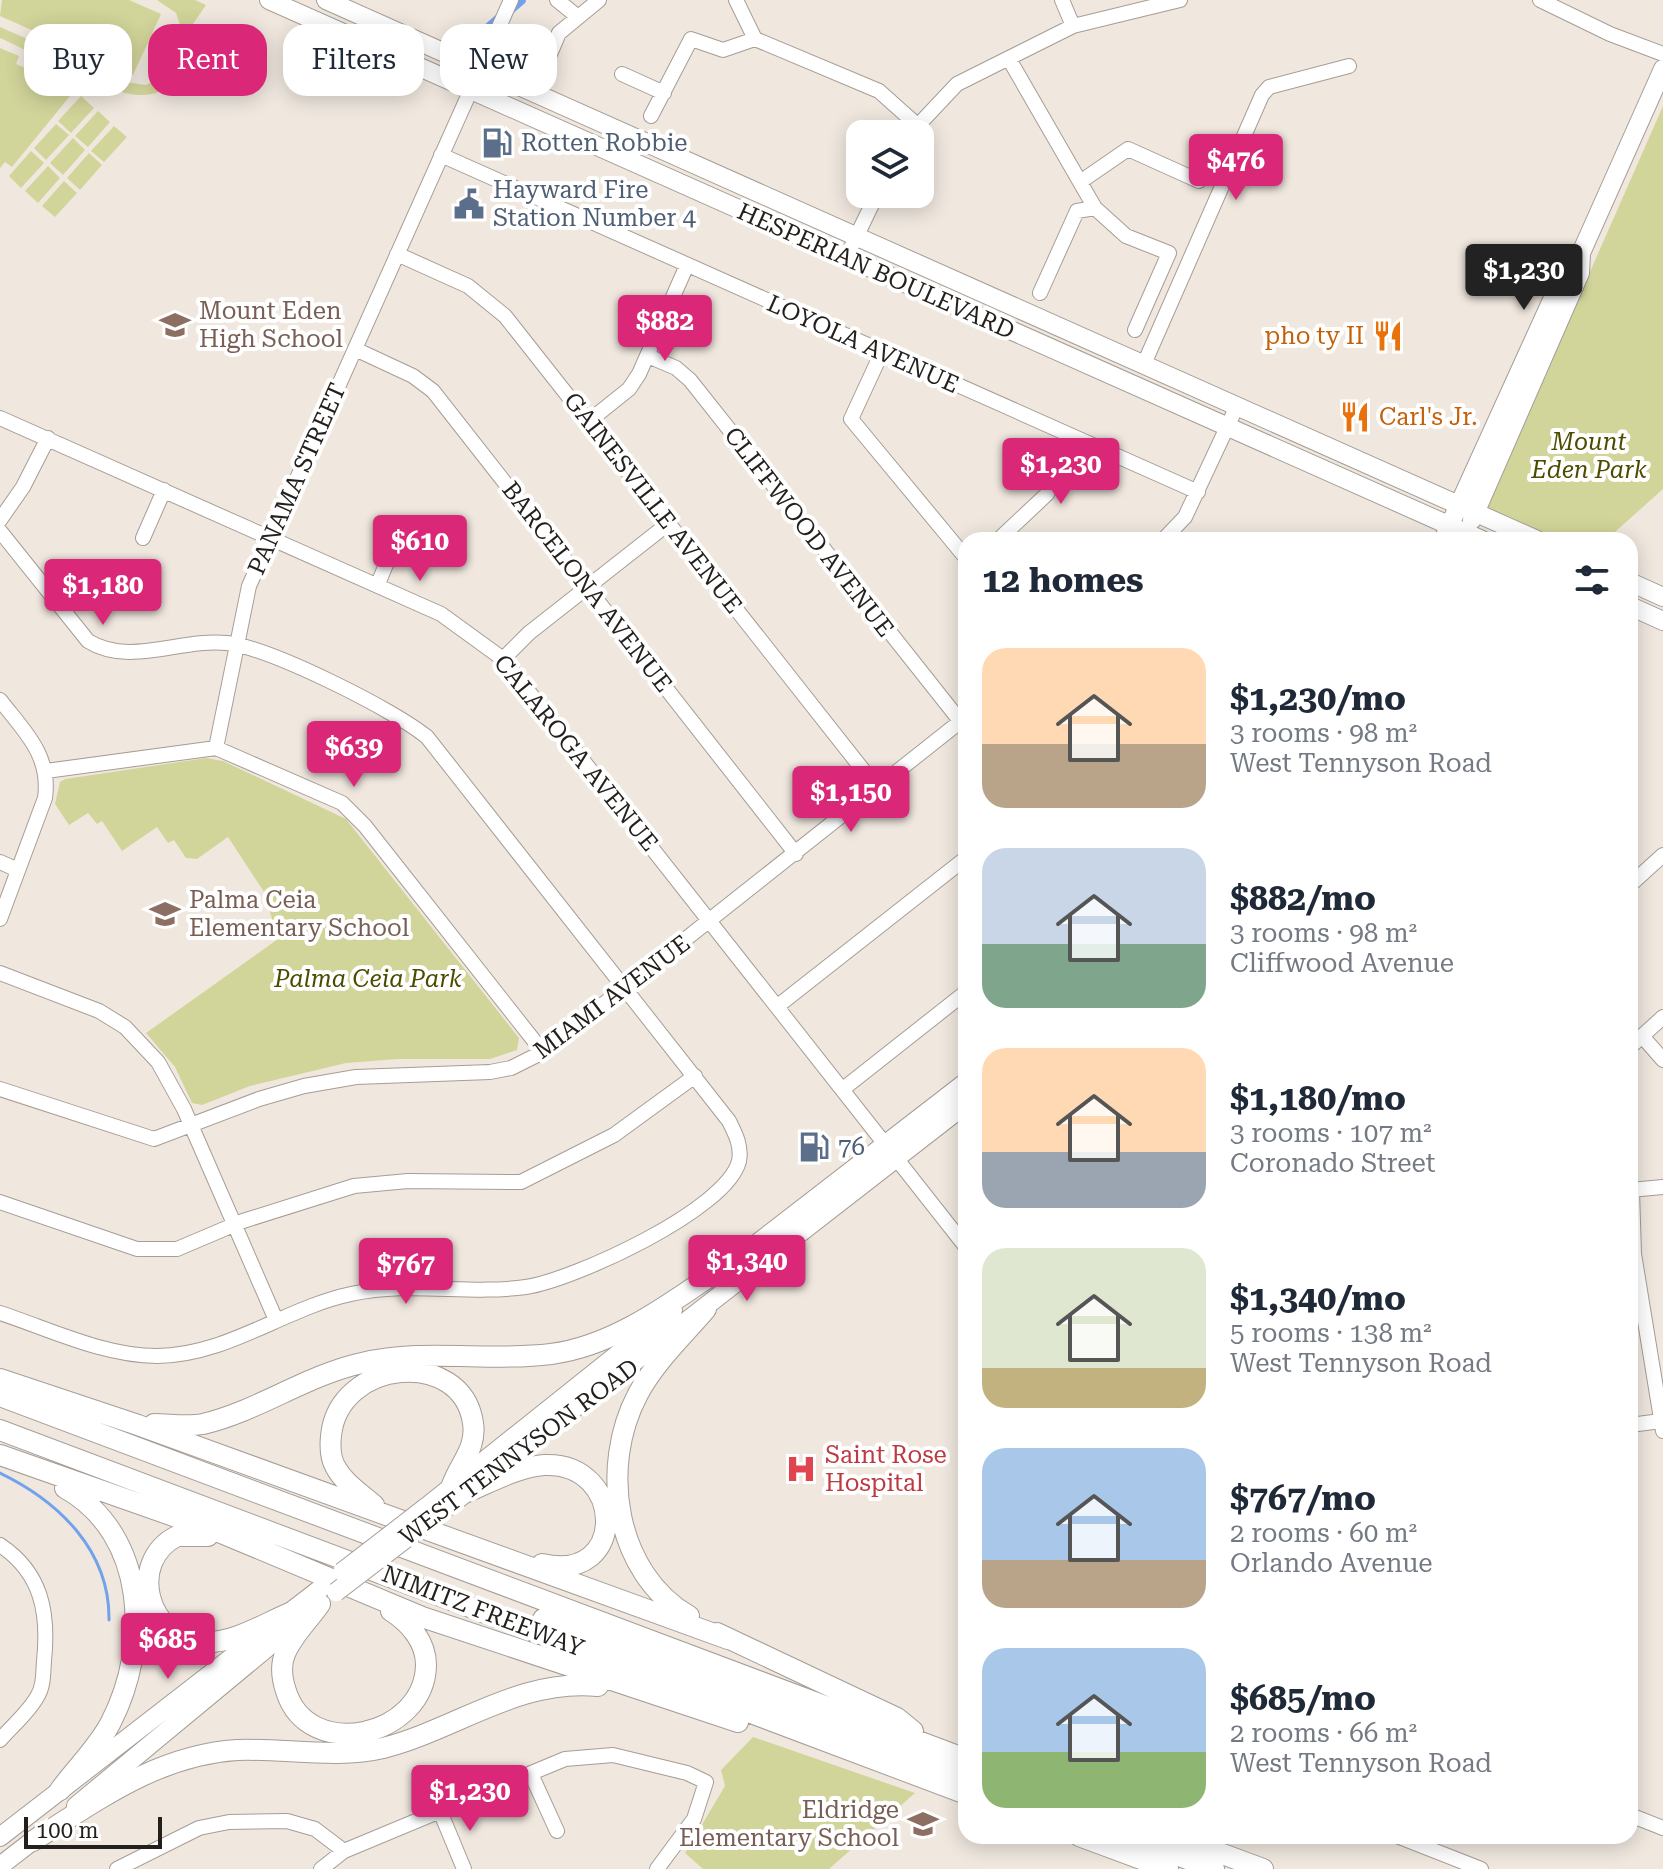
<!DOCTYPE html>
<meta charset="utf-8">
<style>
body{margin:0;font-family:"Roboto Serif",serif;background:#f6f6f7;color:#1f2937;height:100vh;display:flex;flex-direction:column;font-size:30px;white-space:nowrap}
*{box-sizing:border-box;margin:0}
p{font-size:26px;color:#747a83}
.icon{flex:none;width:44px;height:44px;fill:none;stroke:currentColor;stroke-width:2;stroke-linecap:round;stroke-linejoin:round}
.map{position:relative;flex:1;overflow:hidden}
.drawer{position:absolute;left:958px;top:532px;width:680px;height:1312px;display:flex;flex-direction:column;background:#fff;border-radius:24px;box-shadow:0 4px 20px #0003}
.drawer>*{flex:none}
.guide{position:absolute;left:24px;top:24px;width:760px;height:72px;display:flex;gap:16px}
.controls{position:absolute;left:846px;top:120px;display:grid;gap:16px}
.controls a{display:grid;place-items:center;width:88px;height:88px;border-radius:16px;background:#fff;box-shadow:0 4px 20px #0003;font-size:40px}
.scale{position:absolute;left:24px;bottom:20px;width:138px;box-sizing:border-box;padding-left:8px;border:4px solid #221f1c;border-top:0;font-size:22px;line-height:28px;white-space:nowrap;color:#221f1c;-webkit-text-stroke:6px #fff;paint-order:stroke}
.price{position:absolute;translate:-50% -68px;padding:0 18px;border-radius:8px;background:#db2777;color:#fff;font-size:26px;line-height:52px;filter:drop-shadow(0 2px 4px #0008)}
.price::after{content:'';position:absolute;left:50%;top:48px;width:24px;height:18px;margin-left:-12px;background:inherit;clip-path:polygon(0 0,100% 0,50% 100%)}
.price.current{background:#222;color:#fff}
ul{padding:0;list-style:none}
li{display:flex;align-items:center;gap:24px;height:200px;padding:0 24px}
li span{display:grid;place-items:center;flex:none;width:224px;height:160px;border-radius:24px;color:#555}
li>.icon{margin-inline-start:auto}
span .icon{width:96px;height:96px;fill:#fffc;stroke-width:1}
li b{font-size:34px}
h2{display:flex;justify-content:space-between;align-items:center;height:96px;padding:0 24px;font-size:34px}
.pill{padding:0 28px;border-radius:24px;background:#fff;box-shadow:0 4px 20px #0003;font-size:28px;line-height:72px}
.pill.current{background:#db2777;color:#fff}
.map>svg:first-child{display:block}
.green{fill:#d2d59a}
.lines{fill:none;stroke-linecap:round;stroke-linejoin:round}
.stream{stroke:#72a2ec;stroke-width:3}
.canal{stroke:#72a2ec;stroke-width:10}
.minor-casing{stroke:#a59d96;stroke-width:16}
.major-casing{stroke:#a59d96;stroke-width:20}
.highway-casing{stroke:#a59d96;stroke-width:22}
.minor{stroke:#fff;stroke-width:14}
.major{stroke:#fff;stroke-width:18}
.highway{stroke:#fff;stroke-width:20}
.major-bridge-casing{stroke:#a59d96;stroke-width:20;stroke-linecap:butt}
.major-bridge{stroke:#fff;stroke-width:18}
.labels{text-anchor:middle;stroke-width:8;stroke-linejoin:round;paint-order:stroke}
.service-label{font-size:24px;fill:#4e5e75;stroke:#fff;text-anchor:start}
.street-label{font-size:24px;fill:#221f1c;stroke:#fff}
.education-label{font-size:24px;fill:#785e54;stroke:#fff;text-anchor:start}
.food-label{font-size:24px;fill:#c56008;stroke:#fff;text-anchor:end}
.park-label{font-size:24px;font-style:italic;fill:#4c4c00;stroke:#fff}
.health-label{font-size:24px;fill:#be3a42;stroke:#fff;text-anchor:start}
</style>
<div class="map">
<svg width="1663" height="1869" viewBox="0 0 1663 1869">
<rect width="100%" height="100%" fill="#f0e8df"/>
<path class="green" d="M 2,0 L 129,0 L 161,14 L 133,75 L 0,16 Z
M 157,0 L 195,0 L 206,5 L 193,24 C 198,43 197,61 183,77 C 172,89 155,96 138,95 C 104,93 34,53 0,38 L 0,27 L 125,82 L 146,85 L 175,70 L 186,42 L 176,13 Z
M 0,48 L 19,56 L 16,64 L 75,90 L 12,167 L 5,162 L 0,168 Z
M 81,96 L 94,108 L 71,133 L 58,121 Z
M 1663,106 L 1663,489 L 1606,540 L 1557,540 L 1486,508 Z
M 98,111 L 110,122 L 88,147 L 75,136 Z
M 56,124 L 69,135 L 46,160 L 34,148 Z
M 114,126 L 127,137 L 104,162 L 91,151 Z
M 73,138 L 85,150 L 63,175 L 50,163 Z
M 31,151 L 44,163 L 21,188 L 9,176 Z
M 89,153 L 102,165 L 80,190 L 67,178 Z
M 48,166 L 60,178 L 38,203 L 25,191 Z
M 64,181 L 77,193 L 55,217 L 42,206 Z
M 206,758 L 223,761 L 346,819 L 519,1038 L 517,1050 L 490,1059 L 398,1059 L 346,1063 L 250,1086 L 202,1105 L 192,1103 L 175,1067 L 146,1033 L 278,939 L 264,892 L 228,837 L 197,859 L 186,858 L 174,840 L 168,843 L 157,827 L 122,851 L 102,821 L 97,824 L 88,813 L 69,825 L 55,804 L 60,782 L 65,779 Z
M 753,1737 L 915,1793 L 829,1869 L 703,1869 L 685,1853 L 725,1786 L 721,1770 Z"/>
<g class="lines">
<path class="stream" d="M 0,1473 C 58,1501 110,1550 109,1620"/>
<path class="canal" d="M 471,43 L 521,0"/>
<g class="minor-casing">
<path id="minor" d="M 557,0 L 578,17
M 736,0 L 755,39
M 1062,0 L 1073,26
M 1540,0 L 1610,34 L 1663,54
M 755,39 L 879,91 L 917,125
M 1009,59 L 1095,208 L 1126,236 L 1169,253 L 1135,330
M 544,68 L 559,33 L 599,0
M 622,74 L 664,93
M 651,116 L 691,39 L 723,50 L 755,39
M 910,134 L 957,84 L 1073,26 L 1180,0
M 441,155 L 1198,492
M 1080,182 L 1128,149 L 1199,181
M 397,254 L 468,286 L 505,316 L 878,789
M 846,258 L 877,194
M 1040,293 L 1077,211 L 1095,208
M 355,349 L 413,376 L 433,391 L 796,854
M 882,352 L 851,419 L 966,558
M 648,356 L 676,368 L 690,380 L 961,722
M 1144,364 L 1262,95 L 1269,87 L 1349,66
M 0,418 L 441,614 L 503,659 L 966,1247
M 589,421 L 629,389 L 639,374 L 687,265
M 0,520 L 23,487 L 48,438
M 0,531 L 88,641 C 130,667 181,638 227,643 C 270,648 393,709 427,737 L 729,1121 C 735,1133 742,1146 739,1161 C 727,1210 573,1280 526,1287 C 468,1295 410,1281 351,1294 C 285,1308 226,1356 157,1356 C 104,1356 49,1329 0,1313
M 143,538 L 164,490
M 998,540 L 1047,494 L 1073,437
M 1163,540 L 1185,517 L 1237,406
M 378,584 L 401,528
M 503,659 L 529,633 L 669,523
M 0,700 C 24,731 51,755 45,798 L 0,919
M 216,748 L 249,586 L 511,0
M 46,771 L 216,748 L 342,803 L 365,826 L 543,1052
M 0,862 L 18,870
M 1630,885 L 1663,855
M 0,973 L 99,1011 L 125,1027 L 158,1062 L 184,1109 L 276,1320
M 779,1005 L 966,858
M 1642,1036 L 1663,1060
M 1630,1047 L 1663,1017
M 0,1089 L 154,1139 L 259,1099 L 304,1086 L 356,1077 L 490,1072 L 511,1068 L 543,1052 L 966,717
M 843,1089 L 966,992
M 1630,1190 L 1663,1187
M 1632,1191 L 1634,1254 L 1663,1431
M 0,1202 L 137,1249 L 177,1249 L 243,1221 L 354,1186 L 408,1181 L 521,1182 L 614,1135 L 695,1076
M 1630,1425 L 1661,1421
M 0,1545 C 42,1573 49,1613 44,1661 C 43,1673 44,1686 37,1697 C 28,1713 12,1726 0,1740
M 531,1774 L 557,1831
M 440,1811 L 464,1869
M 1630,1815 L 1663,1828
M 1397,1836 L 1481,1869
M 117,1869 L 199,1828 L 229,1822 L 287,1821 L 315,1829 L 344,1851
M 321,1869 L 344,1851 L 565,1759 L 613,1755 L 687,1773 L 706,1782 L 694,1819 L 657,1869"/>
</g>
<g class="major-casing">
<path id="major" d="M 269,0 L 1482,540
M 326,0 L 1537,540
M 1472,520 L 1580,273 L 1581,253
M 1443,540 L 1567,267 L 1581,253 L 1663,69
M 1630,582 L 1663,597
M 1630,606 L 1663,621
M 737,1259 L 966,1082
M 482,1480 L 966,1104
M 425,1508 L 673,1310
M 76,1806 L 303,1618
M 0,1837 L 329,1582
M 0,1866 L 44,1832"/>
</g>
<g class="highway-casing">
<path id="highway" d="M 0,1379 L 138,1425 L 728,1639
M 0,1396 L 966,1759
M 154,1424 C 170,1424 187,1427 203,1424 C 258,1411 307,1375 362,1363 C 425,1348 488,1362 551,1354 C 624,1345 689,1288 749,1250
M 0,1430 L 966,1794
M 0,1455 L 219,1532 L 422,1617 L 738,1722
M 467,1492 C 491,1482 518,1467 544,1465 C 625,1461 629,1584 542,1564
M 374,1505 C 360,1493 343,1482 335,1466 C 330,1457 330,1446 331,1436 C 338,1359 462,1347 473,1423 C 477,1448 460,1463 452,1485
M 208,1536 L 177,1536 C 126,1562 148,1640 204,1642 C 233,1644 265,1623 292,1612
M 320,1604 C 309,1620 292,1636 285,1654 C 280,1666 282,1679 286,1691 C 308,1763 425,1737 426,1665 C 426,1642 410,1623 391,1611
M 689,1616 C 615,1573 599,1467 638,1394 C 655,1362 683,1336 706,1309
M 543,1619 L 966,1777
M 717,1633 L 897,1718 L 913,1731
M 60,1790 C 76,1768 99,1746 111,1722 C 150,1646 148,1535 65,1488
M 1079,1836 L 1168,1869
M 1126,1836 L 1214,1869
M 1174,1836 L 1263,1869
M 33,1841 C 98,1800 158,1755 237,1750 C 284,1748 337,1759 383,1748 C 457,1729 519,1678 598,1686"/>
</g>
<use href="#minor" class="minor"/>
<use href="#major" class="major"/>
<use href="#highway" class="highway"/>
<g class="major-bridge-casing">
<path id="major-bridge" d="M 342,1572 L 425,1508
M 336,1592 L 467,1492"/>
</g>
<use href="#major-bridge" class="major-bridge"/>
</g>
<defs>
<g id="fuel-bare" transform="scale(2.4)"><path d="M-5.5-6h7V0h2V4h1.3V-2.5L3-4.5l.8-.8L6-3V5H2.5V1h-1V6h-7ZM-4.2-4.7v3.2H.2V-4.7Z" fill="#5c6f8a" stroke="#fff" stroke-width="2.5" paint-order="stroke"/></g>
<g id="civic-bare" transform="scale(2.4)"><path d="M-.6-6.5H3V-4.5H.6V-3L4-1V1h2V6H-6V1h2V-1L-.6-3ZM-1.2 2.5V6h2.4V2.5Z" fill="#5c6f8a" stroke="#fff" stroke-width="2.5" paint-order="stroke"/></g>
<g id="school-bare" transform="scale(2.4)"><path d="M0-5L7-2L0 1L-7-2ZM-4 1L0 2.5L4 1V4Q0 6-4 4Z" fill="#8d6e63" stroke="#fff" stroke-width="2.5" paint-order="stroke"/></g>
<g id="restaurant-bare" transform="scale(2.4)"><path d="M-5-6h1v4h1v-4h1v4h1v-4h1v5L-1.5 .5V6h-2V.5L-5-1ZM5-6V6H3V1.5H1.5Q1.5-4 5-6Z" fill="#e8710a" stroke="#fff" stroke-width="2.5" paint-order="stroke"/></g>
<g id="hospital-bare" transform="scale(2.4)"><path d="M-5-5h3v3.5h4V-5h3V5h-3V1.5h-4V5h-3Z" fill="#e0444e" stroke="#fff" stroke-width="2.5" paint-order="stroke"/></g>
</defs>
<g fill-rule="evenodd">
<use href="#fuel-bare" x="497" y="143"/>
<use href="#civic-bare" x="469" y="204"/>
<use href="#school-bare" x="175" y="325"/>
<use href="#restaurant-bare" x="1388" y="336"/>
<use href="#restaurant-bare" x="1355" y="417"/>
<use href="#school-bare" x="165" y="914"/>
<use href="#fuel-bare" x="814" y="1147"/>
<use href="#hospital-bare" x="801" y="1469"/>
<use href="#school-bare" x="923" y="1824"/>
</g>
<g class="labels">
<g class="service-label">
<text x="521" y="151">Rotten Robbie</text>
<text x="493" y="198">Hayward Fire<tspan x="493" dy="28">Station Number 4</tspan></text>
<text x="838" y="1155">76</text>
</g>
<g class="street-label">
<text transform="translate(876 271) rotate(24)" y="8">HESPERIAN BOULEVARD</text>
<text transform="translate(863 344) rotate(24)" y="8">LOYOLA AVENUE</text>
<text transform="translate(297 479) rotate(-66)" y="8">PANAMA STREET</text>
<text transform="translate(653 503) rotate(52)" y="8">GAINESVILLE AVENUE</text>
<text transform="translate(809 532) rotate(52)" y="8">CLIFFWOOD AVENUE</text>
<text transform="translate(587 587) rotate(52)" y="8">BARCELONA AVENUE</text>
<text transform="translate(576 753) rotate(51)" y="8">CALAROGA AVENUE</text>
<text transform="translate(612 997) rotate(-37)" y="8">MIAMI AVENUE</text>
<text transform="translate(519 1452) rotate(-37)" y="8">WEST TENNYSON ROAD</text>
<text transform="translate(483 1611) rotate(21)" y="8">NIMITZ FREEWAY</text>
</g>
<g class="education-label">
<text x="199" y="319">Mount Eden<tspan x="199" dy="28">High School</tspan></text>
<text x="189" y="908">Palma Ceia<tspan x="189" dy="28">Elementary School</tspan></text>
<text x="899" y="1818" text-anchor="end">Eldridge<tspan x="899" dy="28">Elementary School</tspan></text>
</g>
<g class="food-label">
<text x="1364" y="344">pho ty II</text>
<text x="1379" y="425" text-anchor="start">Carl's Jr.</text>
</g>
<g class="park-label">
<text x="1589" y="450">Mount<tspan x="1589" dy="28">Eden Park</tspan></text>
<text x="368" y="987">Palma Ceia Park</text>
</g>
<g class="health-label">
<text x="825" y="1463">Saint Rose<tspan x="825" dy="28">Hospital</tspan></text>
</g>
</g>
</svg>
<div class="controls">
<a><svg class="icon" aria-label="layers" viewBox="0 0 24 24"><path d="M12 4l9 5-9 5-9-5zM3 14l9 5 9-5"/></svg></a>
</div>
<div class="scale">100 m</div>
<b class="price" style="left:1236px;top:202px">$476</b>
<b class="price current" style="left:1524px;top:312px">$1,230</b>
<b class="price" style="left:665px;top:363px">$882</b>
<b class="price" style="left:1061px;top:506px">$1,230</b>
<b class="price" style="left:420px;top:583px">$610</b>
<b class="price" style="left:103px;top:627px">$1,180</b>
<b class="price" style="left:354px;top:789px">$639</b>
<b class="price" style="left:851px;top:834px">$1,150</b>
<b class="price" style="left:747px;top:1303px">$1,340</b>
<b class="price" style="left:406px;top:1306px">$767</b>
<b class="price" style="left:168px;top:1681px">$685</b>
<b class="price" style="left:470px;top:1833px">$1,230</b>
<div class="guide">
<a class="pill">Buy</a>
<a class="pill current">Rent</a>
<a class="pill">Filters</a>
<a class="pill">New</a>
</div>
<section class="drawer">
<h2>12 homes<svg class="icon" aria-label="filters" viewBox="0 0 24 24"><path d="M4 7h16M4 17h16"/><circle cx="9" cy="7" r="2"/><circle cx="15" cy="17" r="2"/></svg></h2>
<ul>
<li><span style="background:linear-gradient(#ffd9b3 60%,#b9a48a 0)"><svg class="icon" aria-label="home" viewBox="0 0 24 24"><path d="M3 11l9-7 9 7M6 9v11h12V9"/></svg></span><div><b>$1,230/mo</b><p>3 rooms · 98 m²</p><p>West Tennyson Road</p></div></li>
<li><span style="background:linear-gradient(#c9d6e8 60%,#7fa58c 0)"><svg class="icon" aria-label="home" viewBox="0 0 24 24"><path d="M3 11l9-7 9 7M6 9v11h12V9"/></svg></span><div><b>$882/mo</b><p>3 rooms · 98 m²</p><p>Cliffwood Avenue</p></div></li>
<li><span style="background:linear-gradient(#ffd9b3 65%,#9aa5b1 0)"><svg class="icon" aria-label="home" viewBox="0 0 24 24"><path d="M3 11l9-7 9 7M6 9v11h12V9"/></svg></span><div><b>$1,180/mo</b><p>3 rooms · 107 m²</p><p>Coronado Street</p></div></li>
<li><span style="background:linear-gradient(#dfe7d0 75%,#c2b280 0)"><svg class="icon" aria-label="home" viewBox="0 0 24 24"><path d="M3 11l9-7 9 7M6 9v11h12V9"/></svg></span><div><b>$1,340/mo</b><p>5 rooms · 138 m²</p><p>West Tennyson Road</p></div></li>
<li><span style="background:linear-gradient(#a9c7e8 70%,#b9a48a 0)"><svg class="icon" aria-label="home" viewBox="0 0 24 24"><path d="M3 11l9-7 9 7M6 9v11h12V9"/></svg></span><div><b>$767/mo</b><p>2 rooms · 60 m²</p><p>Orlando Avenue</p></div></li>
<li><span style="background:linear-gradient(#a9c7e8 65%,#8fb573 0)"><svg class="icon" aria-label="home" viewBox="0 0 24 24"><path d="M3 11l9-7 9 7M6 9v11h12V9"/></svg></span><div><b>$685/mo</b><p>2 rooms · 66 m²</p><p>West Tennyson Road</p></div></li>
</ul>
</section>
</div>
